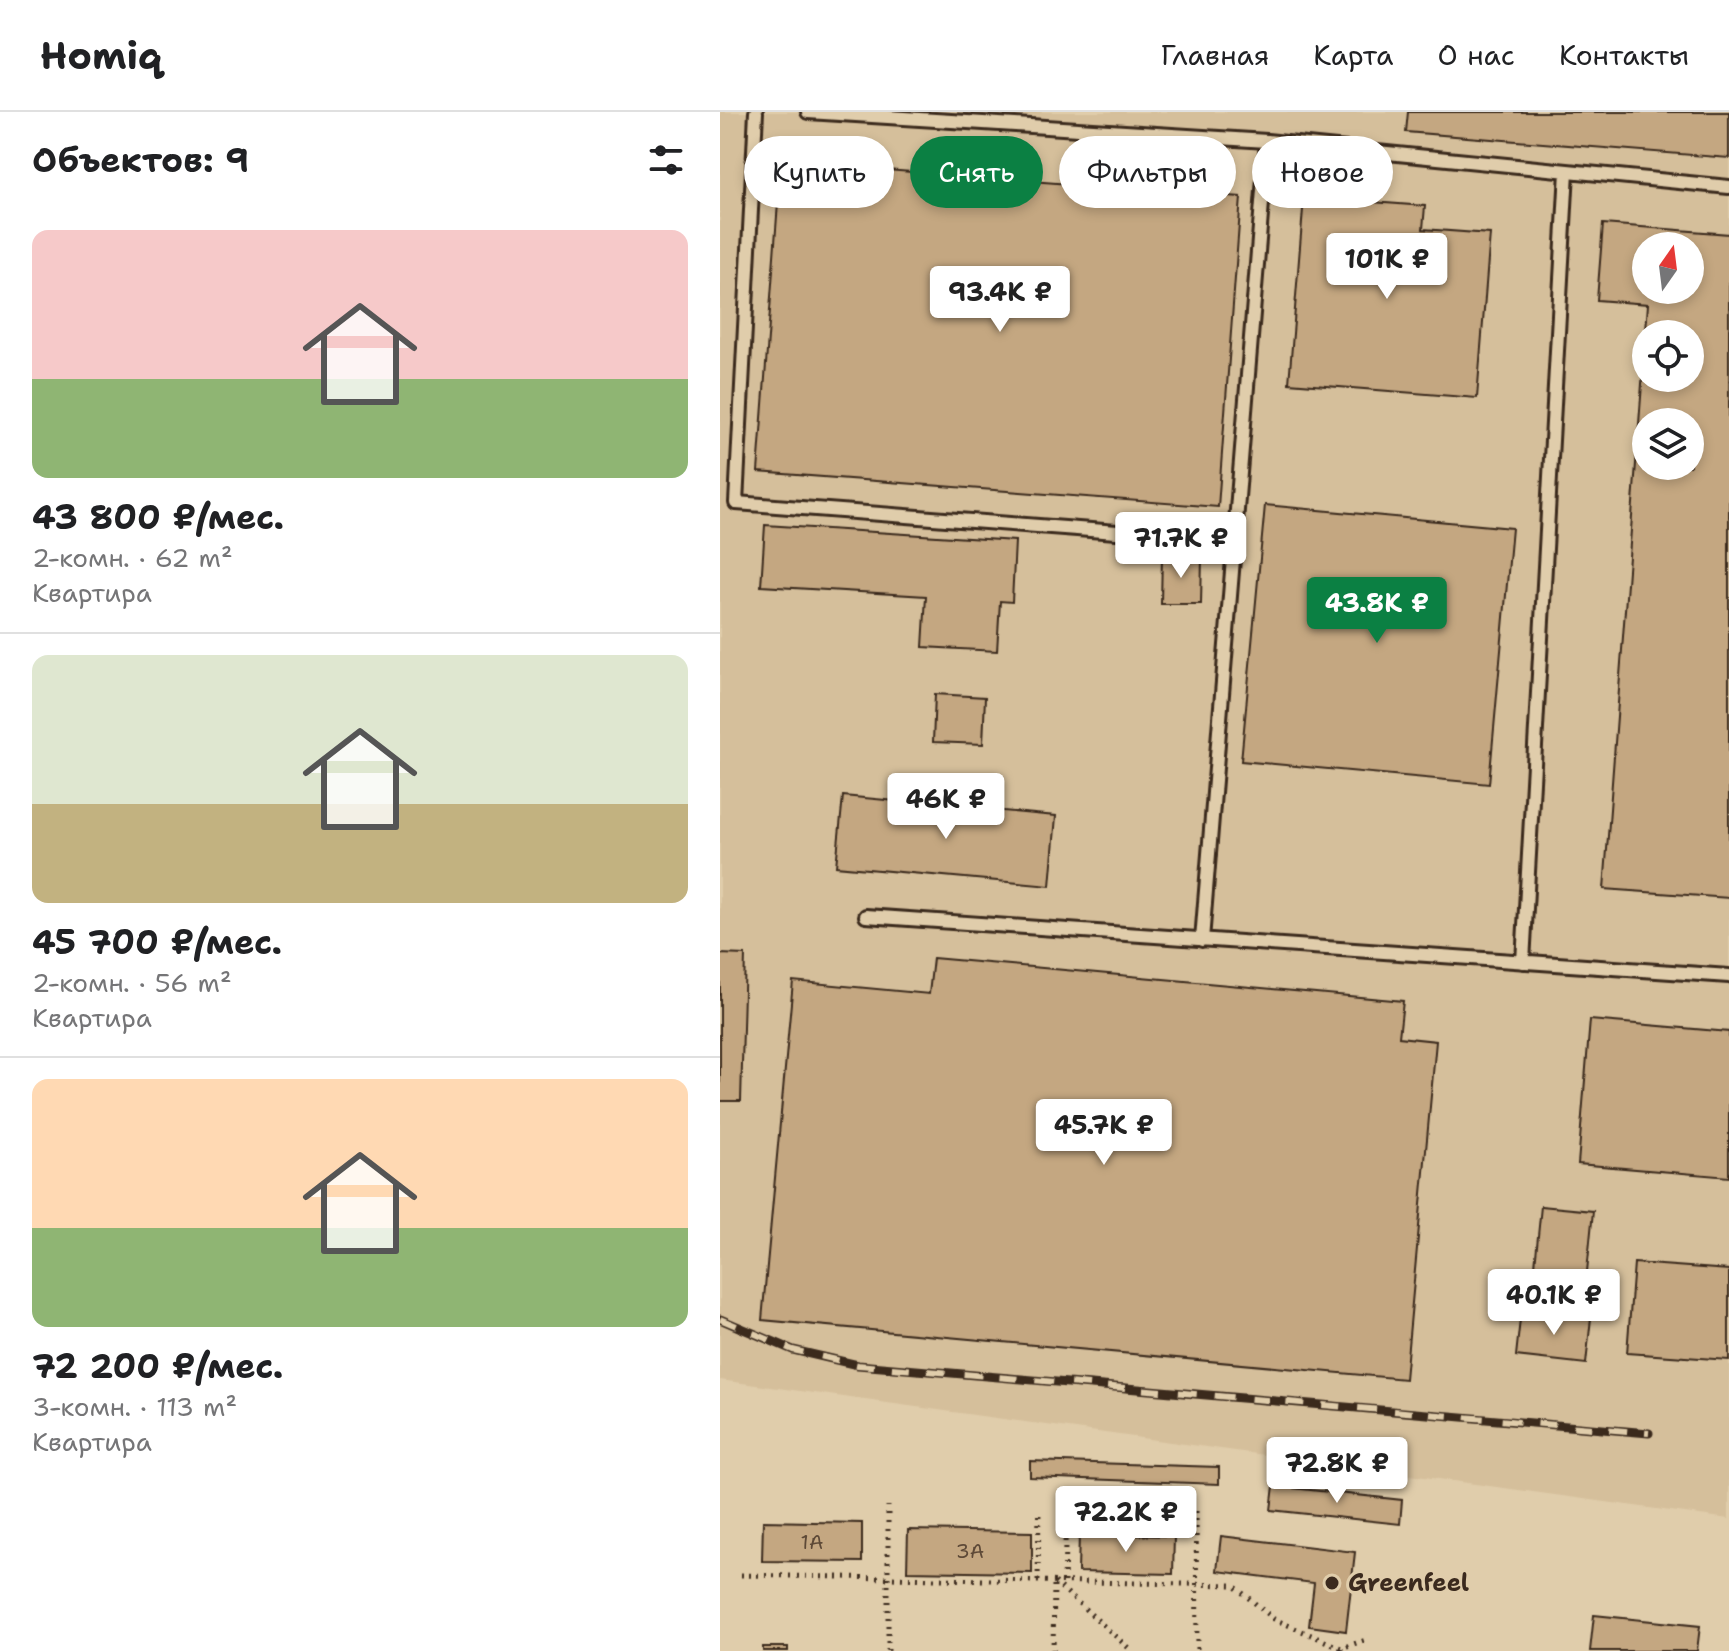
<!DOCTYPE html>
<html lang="ru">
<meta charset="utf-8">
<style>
body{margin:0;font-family:"Shantell Sans",sans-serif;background:#f2f2f2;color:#202124;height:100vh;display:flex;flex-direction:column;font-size:30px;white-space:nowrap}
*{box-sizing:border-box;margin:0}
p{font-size:26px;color:#757577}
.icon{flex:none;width:44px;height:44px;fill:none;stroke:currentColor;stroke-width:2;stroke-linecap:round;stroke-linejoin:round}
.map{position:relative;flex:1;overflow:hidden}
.details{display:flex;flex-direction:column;background:#fff;width:720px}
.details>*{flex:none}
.guide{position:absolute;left:24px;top:24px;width:760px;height:72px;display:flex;gap:16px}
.needle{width:52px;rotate:14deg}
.tools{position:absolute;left:912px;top:120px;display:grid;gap:16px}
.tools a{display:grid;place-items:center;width:72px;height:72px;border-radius:50%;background:#fff;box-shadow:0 4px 12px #0003;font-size:40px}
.price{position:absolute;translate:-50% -68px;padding:0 18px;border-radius:8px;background:#fff;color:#222;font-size:26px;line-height:52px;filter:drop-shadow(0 2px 4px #0008)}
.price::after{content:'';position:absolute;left:50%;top:48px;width:24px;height:18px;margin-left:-12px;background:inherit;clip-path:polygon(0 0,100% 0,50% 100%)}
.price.active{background:#0b8043;color:#fff}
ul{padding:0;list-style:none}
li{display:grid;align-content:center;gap:16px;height:424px;padding:0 32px}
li+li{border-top:2px solid #e0e0e0}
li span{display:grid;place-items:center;height:248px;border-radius:16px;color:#555}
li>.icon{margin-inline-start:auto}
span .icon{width:144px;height:144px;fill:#fffc;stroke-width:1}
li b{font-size:34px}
h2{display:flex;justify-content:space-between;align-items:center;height:96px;padding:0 32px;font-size:34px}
.pill{padding:0 28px;border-radius:36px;background:#fff;box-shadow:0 4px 12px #0003;font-size:28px;line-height:72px}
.pill.active{background:#0b8043;color:#fff}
header{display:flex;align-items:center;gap:48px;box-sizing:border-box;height:112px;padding:0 40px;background:#fff;border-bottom:2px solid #e0e0e0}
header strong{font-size:38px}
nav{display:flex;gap:44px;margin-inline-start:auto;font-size:28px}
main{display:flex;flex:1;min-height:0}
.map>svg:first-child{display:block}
.built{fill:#d5bf9b;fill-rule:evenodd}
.building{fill:#c4a781;stroke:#3b2a1e;stroke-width:2;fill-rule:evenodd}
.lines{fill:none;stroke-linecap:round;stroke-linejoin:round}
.lane-casing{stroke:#3b2a1e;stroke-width:18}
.path{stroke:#3b2a1e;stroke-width:5;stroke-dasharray:2 6;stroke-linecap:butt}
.lane{stroke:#e0cdab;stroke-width:12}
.rail-casing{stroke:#3b2a1e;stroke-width:9}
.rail{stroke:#e0cdab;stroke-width:6;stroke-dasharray:18;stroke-linecap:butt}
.poi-dot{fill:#3b2a1e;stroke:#e0cdab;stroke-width:3}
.labels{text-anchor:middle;stroke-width:6;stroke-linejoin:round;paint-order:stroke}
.number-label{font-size:20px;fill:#5d4937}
.poi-label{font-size:24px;font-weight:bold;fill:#3b2a1e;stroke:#e0cdab;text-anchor:start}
</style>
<header>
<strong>Homiq</strong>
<nav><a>Главная</a><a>Карта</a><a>О нас</a><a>Контакты</a></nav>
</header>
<main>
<section class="details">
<h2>Объектов: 9<svg class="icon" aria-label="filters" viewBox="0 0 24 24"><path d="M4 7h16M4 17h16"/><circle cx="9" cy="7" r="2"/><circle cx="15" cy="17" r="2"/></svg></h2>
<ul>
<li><span style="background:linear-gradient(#f6c9c9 60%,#8fb573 0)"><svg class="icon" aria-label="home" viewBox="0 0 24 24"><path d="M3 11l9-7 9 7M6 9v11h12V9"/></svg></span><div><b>43 800 ₽/мес.</b><p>2-комн. · 62 m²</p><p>Квартира</p></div></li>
<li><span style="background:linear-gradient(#dfe7d0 60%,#c2b280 0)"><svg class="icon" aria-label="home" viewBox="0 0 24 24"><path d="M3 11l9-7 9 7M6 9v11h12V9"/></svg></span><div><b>45 700 ₽/мес.</b><p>2-комн. · 56 m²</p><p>Квартира</p></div></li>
<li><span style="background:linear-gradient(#ffd9b3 60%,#8fb573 0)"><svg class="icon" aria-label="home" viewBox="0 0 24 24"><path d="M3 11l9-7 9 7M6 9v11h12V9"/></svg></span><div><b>72 200 ₽/мес.</b><p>3-комн. · 113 m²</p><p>Квартира</p></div></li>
</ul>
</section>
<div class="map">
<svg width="1009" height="1539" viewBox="0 0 1009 1539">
<rect width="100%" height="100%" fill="#e0cdab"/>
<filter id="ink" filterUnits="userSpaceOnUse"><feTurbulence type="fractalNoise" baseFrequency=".0125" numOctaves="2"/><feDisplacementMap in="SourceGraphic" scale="16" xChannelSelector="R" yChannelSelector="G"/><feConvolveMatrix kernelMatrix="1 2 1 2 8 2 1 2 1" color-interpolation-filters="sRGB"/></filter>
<g filter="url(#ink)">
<path class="built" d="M 0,0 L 1009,0 L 1009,1407 L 0,1268 ZM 926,134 L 970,134 L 970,178 L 926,178 ZM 926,222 L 970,222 L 970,266 L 926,266 ZM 926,310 L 970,310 L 970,354 L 926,354 Z"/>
<path class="building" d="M 688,0 L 1009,0 L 1009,46 L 686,20 Z
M 61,50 L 521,85 L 498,395 L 38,360 Z
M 584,85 L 705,94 L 703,117 L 770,122 L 757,286 L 569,271 Z
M 883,112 L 1009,122 L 1009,786 L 884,777 L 928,192 L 877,188 ZM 926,134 L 970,134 L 970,178 L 926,178 ZM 926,222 L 970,222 L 970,266 L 926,266 ZM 926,310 L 970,310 L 970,354 L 926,354 Z
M 545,393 L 792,416 L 769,672 L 521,649 Z
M 45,413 L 295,429 L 292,490 L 280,489 L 277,539 L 203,535 L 206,484 L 41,474 Z
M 442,443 L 482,444 L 481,492 L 441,492 Z
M 215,582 L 265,585 L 263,632 L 213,630 Z
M 123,684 L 336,704 L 330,774 L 116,754 Z
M 0,842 L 25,843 L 21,989 L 0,989 Z
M 213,846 L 683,889 L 679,925 L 716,929 L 685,1267 L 42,1208 L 73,869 L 209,882 Z
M 870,908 L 1009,920 L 1009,1065 L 858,1052 Z
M 821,1094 L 873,1099 L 864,1190 L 812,1184 Z
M 914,1151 L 1009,1158 L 1009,1248 L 907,1241 Z
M 801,1198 L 871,1206 L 866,1252 L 796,1244 Z
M 310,1349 L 499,1355 L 499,1372 L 310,1365 Z
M 554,1374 L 682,1388 L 680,1412 L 551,1398 Z
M 43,1409 L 142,1411 L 142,1450 L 42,1449 Z
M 188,1418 L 312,1420 L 312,1461 L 187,1459 Z
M 359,1422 L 454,1424 L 453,1462 L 358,1460 Z
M 501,1424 L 635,1440 L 626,1519 L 589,1514 L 594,1471 L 497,1459 Z
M 874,1503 L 980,1514 L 977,1539 L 870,1539 Z
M 43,1535 L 68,1535 L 68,1539 L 43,1539 Z"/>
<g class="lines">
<g class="lane-casing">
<path id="lane" d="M 36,0 L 16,391 L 515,429
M 88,0 L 547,29
M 146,804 L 1009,864
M 482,828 L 547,29 L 1009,75
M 803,850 L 847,59"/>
</g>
<path class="path" d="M 476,1399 L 477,1539
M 21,1463 L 513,1473 L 554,1507 L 621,1536
M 318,1469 L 319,1397
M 335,1470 L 412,1539
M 344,1470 L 346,1397
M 621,1538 L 621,1536 L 649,1527
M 168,1539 L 168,1394
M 333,1539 L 334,1471"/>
<use href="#lane" class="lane"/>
<g class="rail-casing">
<path id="rail" d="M 0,1207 L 73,1238 L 138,1253 L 929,1321"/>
</g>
<use href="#rail" class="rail"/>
</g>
</g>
<circle class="poi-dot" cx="612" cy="1471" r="8"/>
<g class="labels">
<g class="number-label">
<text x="92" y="1437">1А</text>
<text x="250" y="1446">3А</text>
</g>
<g class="poi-label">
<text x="628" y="1479">Greenfeel</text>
</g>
</g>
</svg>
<div class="tools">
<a><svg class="needle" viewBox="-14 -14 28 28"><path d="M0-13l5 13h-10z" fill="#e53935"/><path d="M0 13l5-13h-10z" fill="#757577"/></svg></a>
<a><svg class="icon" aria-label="locate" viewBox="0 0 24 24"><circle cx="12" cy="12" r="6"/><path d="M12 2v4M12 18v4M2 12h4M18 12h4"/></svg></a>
<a><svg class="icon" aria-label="layers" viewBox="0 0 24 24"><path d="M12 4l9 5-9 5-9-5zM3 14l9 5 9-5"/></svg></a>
</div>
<b class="price" style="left:667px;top:189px">101K ₽</b>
<b class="price" style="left:280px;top:222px">93.4K ₽</b>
<b class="price" style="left:461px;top:468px">71.7K ₽</b>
<b class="price active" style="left:657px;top:533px">43.8K ₽</b>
<b class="price" style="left:226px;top:729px">46K ₽</b>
<b class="price" style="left:384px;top:1055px">45.7K ₽</b>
<b class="price" style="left:834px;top:1225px">40.1K ₽</b>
<b class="price" style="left:617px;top:1393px">72.8K ₽</b>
<b class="price" style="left:406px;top:1442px">72.2K ₽</b>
<div class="guide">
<a class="pill">Купить</a>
<a class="pill active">Снять</a>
<a class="pill">Фильтры</a>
<a class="pill">Новое</a>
</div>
</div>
</main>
